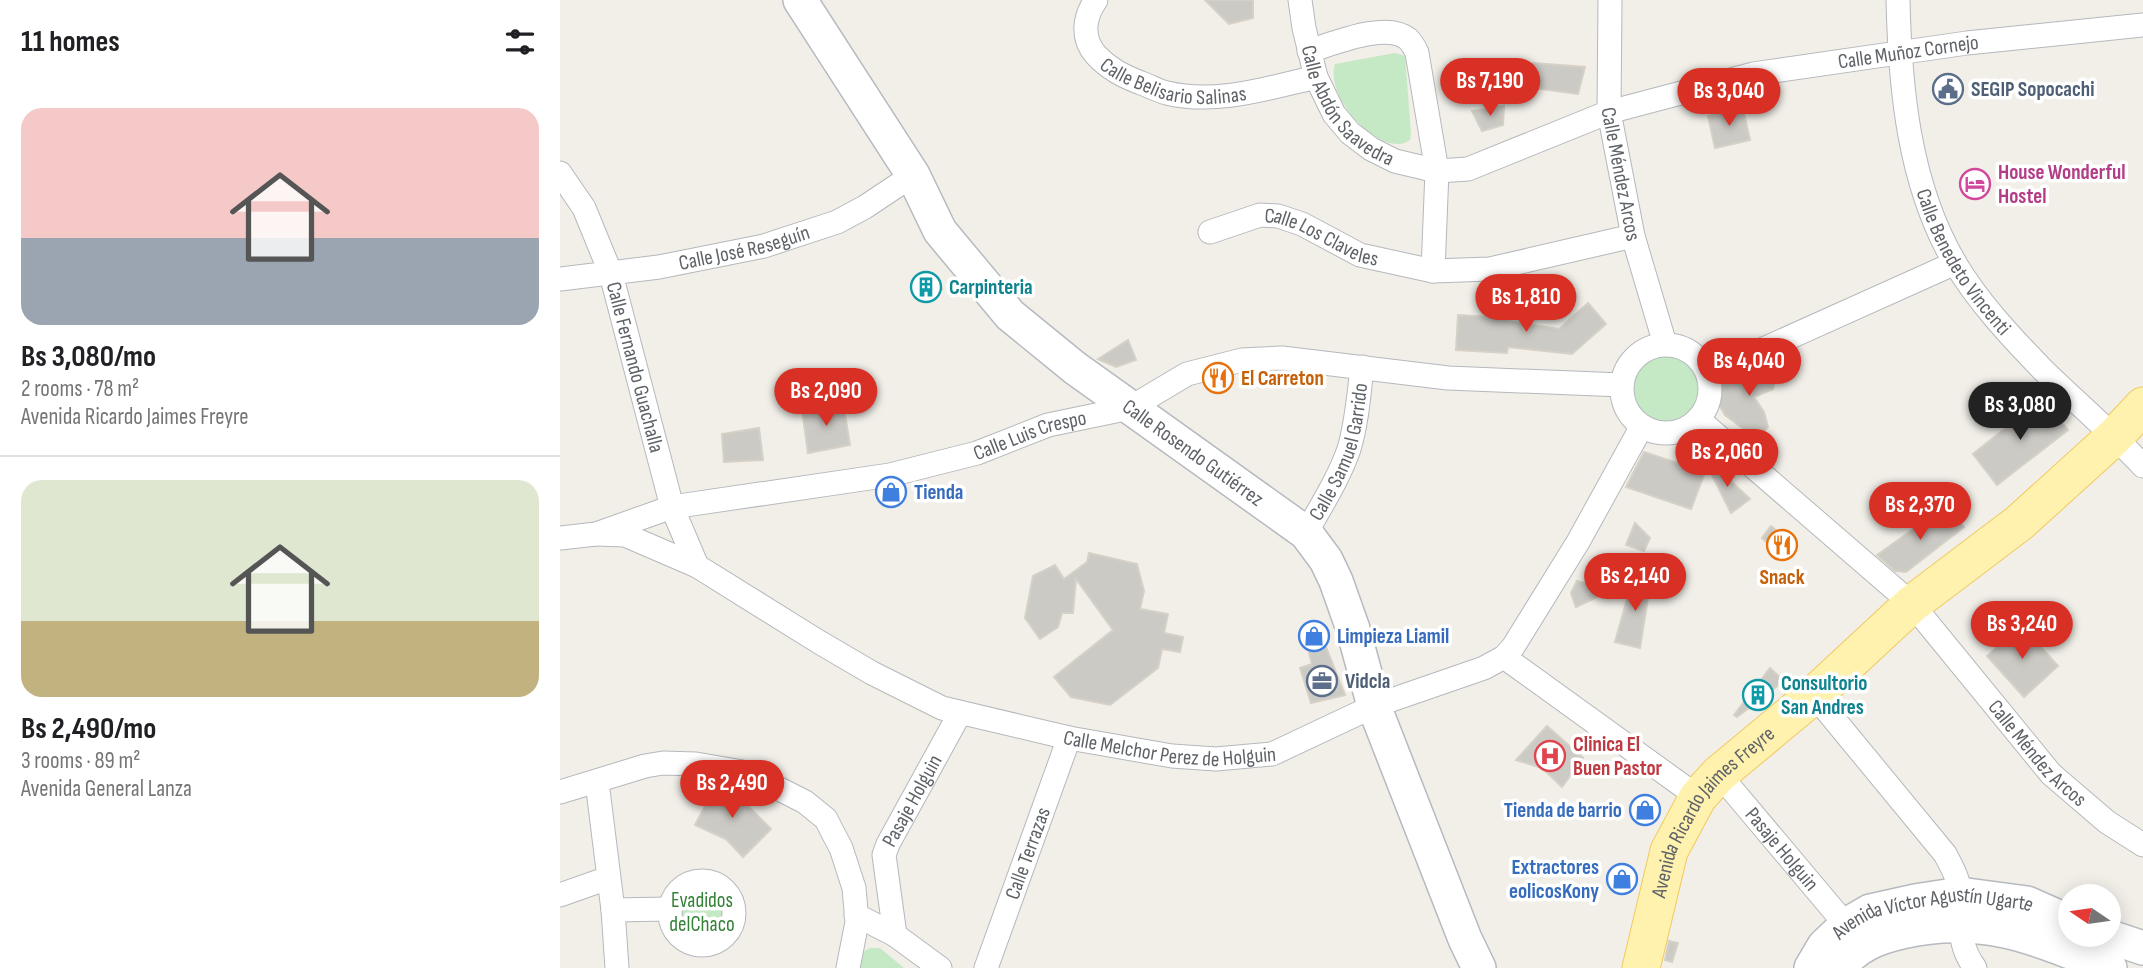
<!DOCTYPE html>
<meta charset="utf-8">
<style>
body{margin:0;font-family:"Sofia Sans Condensed",sans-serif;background:#f6f6f6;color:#202124;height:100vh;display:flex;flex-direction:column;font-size:26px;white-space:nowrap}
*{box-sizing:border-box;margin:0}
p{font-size:23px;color:#757577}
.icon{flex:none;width:38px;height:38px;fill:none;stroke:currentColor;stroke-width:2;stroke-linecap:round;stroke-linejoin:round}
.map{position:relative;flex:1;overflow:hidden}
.panel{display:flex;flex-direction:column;background:#fff;width:560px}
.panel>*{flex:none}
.needle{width:46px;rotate:283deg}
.buttons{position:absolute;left:1498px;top:884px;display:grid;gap:14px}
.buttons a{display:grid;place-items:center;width:63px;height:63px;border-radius:50%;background:#fff;box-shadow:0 4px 18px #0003;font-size:35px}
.price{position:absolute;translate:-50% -60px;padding:0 16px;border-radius:24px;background:#d93025;color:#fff;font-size:23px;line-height:46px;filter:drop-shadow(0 2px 4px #0008)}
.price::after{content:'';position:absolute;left:50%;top:42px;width:21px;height:16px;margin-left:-10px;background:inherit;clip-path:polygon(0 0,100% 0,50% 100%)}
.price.selected{background:#222;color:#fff}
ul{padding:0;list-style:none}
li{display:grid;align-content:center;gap:14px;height:371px;padding:0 21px}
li+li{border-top:2px solid #e0e0e0}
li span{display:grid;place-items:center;height:217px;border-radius:21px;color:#555}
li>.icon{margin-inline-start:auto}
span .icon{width:126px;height:126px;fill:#fffc;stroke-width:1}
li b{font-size:30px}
h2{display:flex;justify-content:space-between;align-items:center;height:84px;padding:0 21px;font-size:30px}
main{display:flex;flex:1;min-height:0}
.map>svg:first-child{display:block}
.green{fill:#c5e8c5}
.building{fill:#cccac5;stroke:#d6d1c6;stroke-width:2}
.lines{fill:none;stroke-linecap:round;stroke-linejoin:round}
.street-casing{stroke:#b5b8bc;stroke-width:25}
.secondary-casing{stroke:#b6babf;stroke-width:36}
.primary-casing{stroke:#f2c960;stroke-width:39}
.street{stroke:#fff;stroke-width:23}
.secondary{stroke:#fff;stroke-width:33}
.primary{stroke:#fff2af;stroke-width:37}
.labels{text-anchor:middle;stroke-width:7;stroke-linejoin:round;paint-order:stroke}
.street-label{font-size:21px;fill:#5f6368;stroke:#fff}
.service-label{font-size:21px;font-weight:bold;fill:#4e5e75;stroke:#fff;text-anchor:start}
.hotel-label{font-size:21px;font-weight:bold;fill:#b23c85;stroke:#fff;text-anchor:start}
.culture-label{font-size:21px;font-weight:bold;fill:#0d838f;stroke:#fff;text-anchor:start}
.food-label{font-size:21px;font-weight:bold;fill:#c56008;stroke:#fff;text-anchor:start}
.shop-label{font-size:21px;font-weight:bold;fill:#366cbe;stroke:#fff;text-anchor:start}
.health-label{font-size:21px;font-weight:bold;fill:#be3a42;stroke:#fff;text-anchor:start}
.park-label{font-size:21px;fill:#348238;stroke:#fff}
</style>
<main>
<section class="panel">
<h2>11 homes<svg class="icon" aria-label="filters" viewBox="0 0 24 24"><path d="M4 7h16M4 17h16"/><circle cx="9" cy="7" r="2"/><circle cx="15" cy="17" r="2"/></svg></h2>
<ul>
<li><span style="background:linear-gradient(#f6c9c9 60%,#9aa5b1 0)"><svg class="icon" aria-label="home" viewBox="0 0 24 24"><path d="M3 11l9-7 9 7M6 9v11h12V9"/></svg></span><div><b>Bs 3,080/mo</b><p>2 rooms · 78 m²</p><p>Avenida Ricardo Jaimes Freyre</p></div></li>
<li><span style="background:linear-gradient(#dfe7d0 65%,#c2b280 0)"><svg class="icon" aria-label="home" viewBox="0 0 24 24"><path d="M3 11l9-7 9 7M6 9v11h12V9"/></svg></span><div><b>Bs 2,490/mo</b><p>3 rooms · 89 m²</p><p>Avenida General Lanza</p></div></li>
</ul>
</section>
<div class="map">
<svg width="1583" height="968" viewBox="0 0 1583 968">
<rect width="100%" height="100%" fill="#f1efe8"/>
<path class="green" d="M 835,53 L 845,56 L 851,133 L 850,140 C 822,160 764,98 775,64 Z
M1072 388a33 33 0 1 1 66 0a33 33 0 1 1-66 0Z
M118 912a24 24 0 1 1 48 0a24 24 0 1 1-48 0Z
M 310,948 L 320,948 L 344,968 L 293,968 L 301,953 Z"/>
<path class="building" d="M 645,0 L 693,0 L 693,18 L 669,24 Z
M 973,63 L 1025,67 L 1018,94 L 935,83 Z
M 944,106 L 943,125 L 922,131 L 912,111 Z
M 1183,109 L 1190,140 L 1155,148 L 1148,116 Z
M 373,273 L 382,289 L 360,301 L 351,286 Z
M 1028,303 L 1046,324 L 1012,354 L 948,347 L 947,353 L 896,350 L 898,315 L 949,318 L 949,321 L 999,329 Z
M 568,340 L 576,360 L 556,367 L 538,359 Z
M 1221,358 L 1213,389 L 1194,397 L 1204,412 L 1208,427 L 1197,439 L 1165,415 L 1158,403 L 1163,382 Z
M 1483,398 L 1508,430 L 1437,485 L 1413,454 Z
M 283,402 L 290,445 L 248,453 L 242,410 Z
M 199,428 L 203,460 L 164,462 L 162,434 Z
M 1084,452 L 1145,472 L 1131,509 L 1066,487 Z
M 1144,456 L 1190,499 L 1171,513 L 1143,457 Z
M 1377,512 L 1385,521 L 1395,515 L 1404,527 L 1346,572 L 1335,571 L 1317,555 Z
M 1075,523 L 1090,538 L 1084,551 L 1066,545 Z
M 1211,526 L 1230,541 L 1220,555 L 1202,538 Z
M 529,553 L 577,564 L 584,591 L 580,609 L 608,614 L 604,633 L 623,637 L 620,652 L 602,649 L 598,668 L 550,705 L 511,697 L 494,677 L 553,630 L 516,579 L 513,613 L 502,613 L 498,627 L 480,639 L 465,618 L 473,576 L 495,565 L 504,579 L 527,562 Z
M 1074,574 L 1091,578 L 1080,648 L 1055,642 Z
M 1017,581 L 1052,590 L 1016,607 L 1011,593 Z
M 757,624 L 785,695 L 751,703 L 740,668 L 752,664 L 743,630 Z
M 1461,625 L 1498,666 L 1464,697 L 1427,656 Z
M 1210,668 L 1224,681 L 1177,717 L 1174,715 Z
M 987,726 L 1023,758 L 1002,787 L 982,768 L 956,760 Z
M 157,783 L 184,799 L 183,801 L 211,829 L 183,857 L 166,839 L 135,825 Z
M 1109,941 L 1118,943 L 1112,962 L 1105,960 Z"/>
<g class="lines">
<g class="street-casing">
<g id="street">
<path id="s1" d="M 536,0 C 524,17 521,38 536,55 C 549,69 563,76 581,83 C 590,86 598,91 607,93 C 655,105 709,88 756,77"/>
<path id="s2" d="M 740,0 L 744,28 L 756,77 L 774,114 L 790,133 L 811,149 L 835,161 L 877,171 L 908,169 L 1049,112 L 1193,74 L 1407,43 L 1583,25"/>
<path id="s3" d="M 1050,0 L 1049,112 L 1073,236 L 1105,344"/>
<path id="s4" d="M 1338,0 C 1340,89 1349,185 1395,263 C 1418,302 1452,338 1483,370 C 1516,402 1551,432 1583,466"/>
<path d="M 749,51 C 773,44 826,21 848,39 C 851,42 855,48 857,53 L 877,171 L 873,271"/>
<path id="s5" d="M 0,173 L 24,208 L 51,274 L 112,507 L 137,566"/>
<path id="s6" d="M 650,232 L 700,215 L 718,216 L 742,224 L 800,255 L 873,271 L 930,269 L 1073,236"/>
<path id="s7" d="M 0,279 L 99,267 L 204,246 L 277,222 L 305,207 L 353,175"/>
<circle cx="1106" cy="389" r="44"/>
<path d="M 1148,374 L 1395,263"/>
<path id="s8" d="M 1138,419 L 1352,604 L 1491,774 L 1547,822 L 1583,845"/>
<path id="s9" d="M 746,533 C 761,506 779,478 789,449 C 797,422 799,394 802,367"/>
<path id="s10" d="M 36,534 L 65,535 L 137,566 L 259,642 L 312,673 L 382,708 L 509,738 L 612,756 L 656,759 L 712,754 L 814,706 L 924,668 L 944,657 L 953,647 L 1018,542 L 1082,426"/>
<path id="s11" d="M 0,538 L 36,534 L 112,507 L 330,475 L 417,453 L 488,425 L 570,408 L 627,374 L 682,360 L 722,358 L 888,378 L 1062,385"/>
<path d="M 944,657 L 1138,797"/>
<path d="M 1254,695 L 1385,854 C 1392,867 1399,879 1400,895 C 1403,924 1396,942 1415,968"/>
<path id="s12" d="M 1159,774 L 1286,925"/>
<path d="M 37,782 L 53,910 L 57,968"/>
<path d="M 0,792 L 85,766 L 103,763 L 136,764 L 188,773 L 245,802 L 266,819 L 272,831 L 281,848 L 294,888 L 297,922 L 288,968"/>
<circle cx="142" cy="913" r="32"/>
<path d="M 0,895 L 48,878"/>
<path d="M 53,910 L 110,909"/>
<path d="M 296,915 L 335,935 L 380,968"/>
<path id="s13" d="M 335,935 L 324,855 L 328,844 L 400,713"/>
<path id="s14" d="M 426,968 L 509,738"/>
</g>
</g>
<g class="secondary-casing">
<g id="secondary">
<path id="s15" d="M 240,0 L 353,175 L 380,231 L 450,315 L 515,368 L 746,533 L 766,560 L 776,581 L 793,629 L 814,706 L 905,939 L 919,968"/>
<path d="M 1541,934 L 1583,948"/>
<path id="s16" d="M 1251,968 L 1264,946 L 1286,925 L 1310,911 L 1355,901 L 1400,894 L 1467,903 L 1510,922"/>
<path d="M 1279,968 C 1296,946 1316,938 1342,932 C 1422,913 1478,939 1550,968"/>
</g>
</g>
<g class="primary-casing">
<g id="primary">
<path id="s17" d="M 1081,968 L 1109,851 L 1138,797 L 1159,774 L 1254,695 L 1352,604 L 1459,523 L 1555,436 L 1583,406"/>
</g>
</g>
<use href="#street" class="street"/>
<use href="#secondary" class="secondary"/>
<use href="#primary" class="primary"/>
</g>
<defs>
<g id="civic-ring" transform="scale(1.575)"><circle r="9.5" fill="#fff" stroke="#5c6f8a" stroke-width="1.5"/><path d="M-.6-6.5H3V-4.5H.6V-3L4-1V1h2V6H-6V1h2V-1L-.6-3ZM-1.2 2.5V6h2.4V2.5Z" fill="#5c6f8a"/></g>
<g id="hotel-ring" transform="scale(1.575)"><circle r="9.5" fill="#fff" stroke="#d1479c" stroke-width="1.5"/><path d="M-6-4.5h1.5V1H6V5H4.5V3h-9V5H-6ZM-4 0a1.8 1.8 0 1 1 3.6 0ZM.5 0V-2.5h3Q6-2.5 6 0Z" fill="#d1479c"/></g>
<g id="building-ring" transform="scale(1.575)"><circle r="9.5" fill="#fff" stroke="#0f9aa8" stroke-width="1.5"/><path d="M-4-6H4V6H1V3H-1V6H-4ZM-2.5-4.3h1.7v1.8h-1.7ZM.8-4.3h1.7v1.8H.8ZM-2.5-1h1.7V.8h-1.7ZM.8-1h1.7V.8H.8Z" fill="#0f9aa8"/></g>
<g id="restaurant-ring" transform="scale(1.575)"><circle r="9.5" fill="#fff" stroke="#e8710a" stroke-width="1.5"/><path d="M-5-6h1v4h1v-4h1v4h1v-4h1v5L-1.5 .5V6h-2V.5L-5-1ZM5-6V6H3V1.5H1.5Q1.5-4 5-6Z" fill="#e8710a"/></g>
<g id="shop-ring" transform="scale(1.575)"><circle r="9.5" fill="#fff" stroke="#3f7fe0" stroke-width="1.5"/><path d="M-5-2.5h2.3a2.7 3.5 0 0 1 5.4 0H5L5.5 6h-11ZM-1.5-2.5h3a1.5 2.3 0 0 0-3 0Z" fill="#3f7fe0"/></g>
<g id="office-ring" transform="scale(1.575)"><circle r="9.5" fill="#fff" stroke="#5c6f8a" stroke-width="1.5"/><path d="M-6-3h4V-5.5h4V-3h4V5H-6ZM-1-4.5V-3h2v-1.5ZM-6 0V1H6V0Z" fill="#5c6f8a"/></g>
<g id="hospital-ring" transform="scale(1.575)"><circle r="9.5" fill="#fff" stroke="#e0444e" stroke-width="1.5"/><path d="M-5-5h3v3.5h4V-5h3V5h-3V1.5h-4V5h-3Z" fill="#e0444e"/></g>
</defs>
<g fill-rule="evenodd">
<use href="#civic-ring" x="1388" y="89"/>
<use href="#hotel-ring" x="1415" y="184"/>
<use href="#building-ring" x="366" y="287"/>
<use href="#restaurant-ring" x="658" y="378"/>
<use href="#shop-ring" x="331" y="492"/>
<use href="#restaurant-ring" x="1222" y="545"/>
<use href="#shop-ring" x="754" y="636"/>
<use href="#office-ring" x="762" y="681"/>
<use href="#building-ring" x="1198" y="695"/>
<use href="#hospital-ring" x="990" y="756"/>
<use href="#shop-ring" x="1085" y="810"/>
<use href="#shop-ring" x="1062" y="879"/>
</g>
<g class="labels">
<g class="street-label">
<text dy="7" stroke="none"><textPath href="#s2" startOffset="730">Calle Muñoz Cornejo</textPath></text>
<text dy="7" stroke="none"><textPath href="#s1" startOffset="145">Calle Belisario Salinas</textPath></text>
<text dy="7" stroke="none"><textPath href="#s2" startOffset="121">Calle Abdón Saavedra</textPath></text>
<text dy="7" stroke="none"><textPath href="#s3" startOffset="175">Calle Méndez Arcos</textPath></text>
<text dy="7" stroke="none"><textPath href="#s6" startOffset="119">Calle Los Claveles</textPath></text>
<text dy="7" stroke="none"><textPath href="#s7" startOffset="187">Calle José Reseguín</textPath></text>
<text dy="7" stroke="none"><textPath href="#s4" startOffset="275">Calle Benedeto Vincenti</textPath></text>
<text dy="7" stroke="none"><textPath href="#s5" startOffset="210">Calle Fernando Guachalla</textPath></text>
<text dy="7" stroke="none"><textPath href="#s11" startOffset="483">Calle Luis Crespo</textPath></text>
<text dy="7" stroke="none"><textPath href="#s9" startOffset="89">Calle Samuel Garrido</textPath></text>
<text dy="7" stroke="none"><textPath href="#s15" startOffset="609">Calle Rosendo Gutiérrez</textPath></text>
<text dy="7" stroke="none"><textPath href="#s10" startOffset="623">Calle Melchor Perez de Holguin</textPath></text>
<text dy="7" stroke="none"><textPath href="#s8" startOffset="478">Calle Méndez Arcos</textPath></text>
<text dy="7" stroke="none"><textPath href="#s13" startOffset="142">Pasaje Holguin</textPath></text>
<text dy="7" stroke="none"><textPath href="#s17" startOffset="177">Avenida Ricardo Jaimes Freyre</textPath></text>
<text dy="7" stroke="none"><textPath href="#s12" startOffset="98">Pasaje Holguin</textPath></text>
<text dy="7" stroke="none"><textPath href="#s14" startOffset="122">Calle Terrazas</textPath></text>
<text dy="7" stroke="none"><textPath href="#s16" startOffset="145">Avenida Víctor Agustín Ugarte</textPath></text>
</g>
<g class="service-label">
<text x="1411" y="96">SEGIP Sopocachi</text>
<text x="785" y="688">Vidcla</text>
</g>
<g class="hotel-label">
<text x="1438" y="179">House Wonderful<tspan x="1438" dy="24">Hostel</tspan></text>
</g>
<g class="culture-label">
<text x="389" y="294">Carpinteria</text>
<text x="1221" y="690">Consultorio<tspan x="1221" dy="24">San Andres</tspan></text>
</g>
<g class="food-label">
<text x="681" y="385">El Carreton</text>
<text x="1222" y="584" text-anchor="middle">Snack</text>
</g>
<g class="shop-label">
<text x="354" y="499">Tienda</text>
<text x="777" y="643">Limpieza Liamil</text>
<text x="1062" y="817" text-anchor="end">Tienda de barrio</text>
<text x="1039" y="874" text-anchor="end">Extractores<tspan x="1039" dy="24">eolicosKony</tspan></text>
</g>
<g class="health-label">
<text x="1013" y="751">Clinica El<tspan x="1013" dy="24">Buen Pastor</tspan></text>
</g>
<g class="park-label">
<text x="142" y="907">Evadidos<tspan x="142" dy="24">delChaco</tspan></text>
</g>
</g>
</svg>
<div class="buttons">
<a><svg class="needle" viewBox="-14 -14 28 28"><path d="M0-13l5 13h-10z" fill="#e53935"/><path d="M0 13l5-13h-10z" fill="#757577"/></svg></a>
</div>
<b class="price" style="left:930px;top:118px">Bs 7,190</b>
<b class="price" style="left:1169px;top:128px">Bs 3,040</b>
<b class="price" style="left:966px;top:334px">Bs 1,810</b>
<b class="price" style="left:1189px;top:398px">Bs 4,040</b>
<b class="price" style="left:266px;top:428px">Bs 2,090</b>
<b class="price selected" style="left:1460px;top:442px">Bs 3,080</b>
<b class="price" style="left:1167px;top:489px">Bs 2,060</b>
<b class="price" style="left:1360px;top:542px">Bs 2,370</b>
<b class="price" style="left:1075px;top:613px">Bs 2,140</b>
<b class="price" style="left:1462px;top:661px">Bs 3,240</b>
<b class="price" style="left:172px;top:820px">Bs 2,490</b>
</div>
</main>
